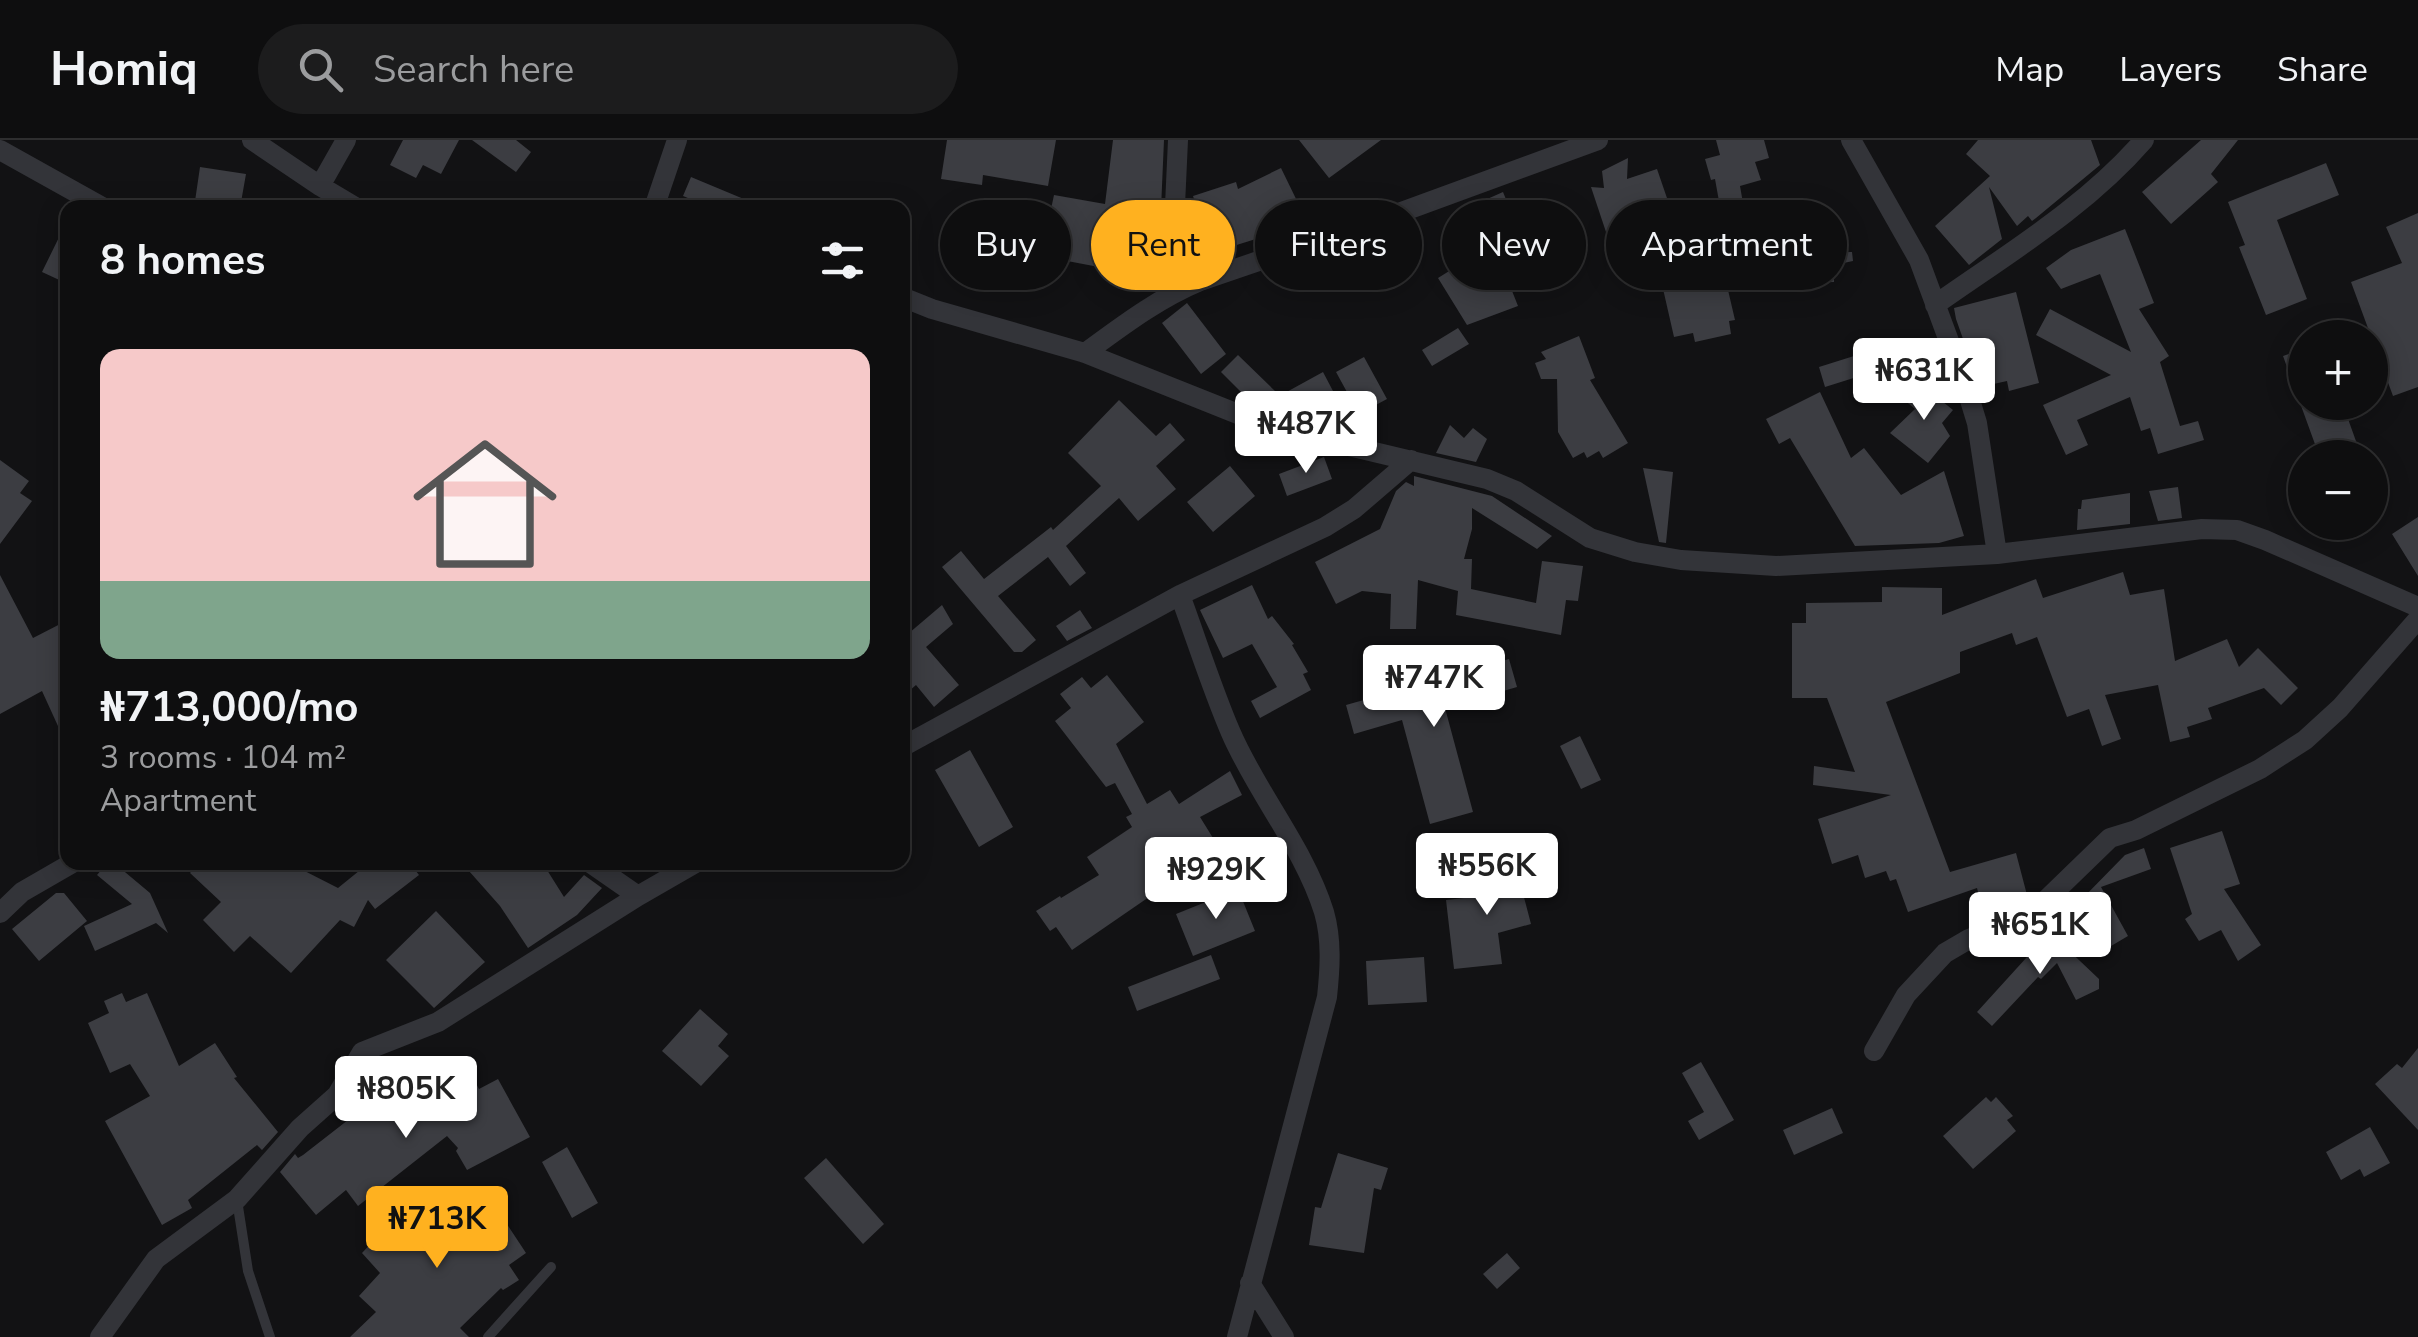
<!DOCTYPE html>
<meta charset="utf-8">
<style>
body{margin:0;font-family:"Nunito Sans",sans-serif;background:#1c1c1d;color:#f1f3f6;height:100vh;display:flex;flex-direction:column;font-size:38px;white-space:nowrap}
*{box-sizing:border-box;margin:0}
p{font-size:32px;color:#9b9c9e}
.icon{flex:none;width:55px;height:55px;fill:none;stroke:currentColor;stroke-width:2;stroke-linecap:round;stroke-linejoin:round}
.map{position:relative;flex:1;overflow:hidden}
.details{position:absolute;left:60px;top:60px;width:850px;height:670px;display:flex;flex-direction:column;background:#0e0e0f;border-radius:20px;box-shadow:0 5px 25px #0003,0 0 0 2px #2e2e2f}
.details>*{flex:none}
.banner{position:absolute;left:940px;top:60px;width:950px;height:90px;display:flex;gap:20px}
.fabs{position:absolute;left:2288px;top:180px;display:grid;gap:20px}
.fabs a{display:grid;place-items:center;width:100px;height:100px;border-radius:50%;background:#0e0e0f;box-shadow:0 5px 25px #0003,0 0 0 2px #2e2e2f;font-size:50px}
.price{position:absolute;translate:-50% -85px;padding:0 22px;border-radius:10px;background:#fff;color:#222;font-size:32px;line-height:65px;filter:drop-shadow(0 2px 5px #0008)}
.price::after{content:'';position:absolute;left:50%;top:60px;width:30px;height:22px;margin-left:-15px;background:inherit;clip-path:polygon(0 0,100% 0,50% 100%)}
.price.selected{background:#ffb11f;color:#111}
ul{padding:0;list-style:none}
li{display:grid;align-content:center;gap:20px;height:530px;padding:0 40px}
li span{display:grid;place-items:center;height:310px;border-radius:20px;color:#555}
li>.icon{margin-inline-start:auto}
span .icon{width:180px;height:180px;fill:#fffc;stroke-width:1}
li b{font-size:42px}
h2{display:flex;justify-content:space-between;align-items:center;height:120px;padding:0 40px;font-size:42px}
.pill{padding:0 35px;border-radius:45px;background:#0e0e0f;box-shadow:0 5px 25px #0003,0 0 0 2px #2e2e2f;font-size:35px;line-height:90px}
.pill.selected{background:#ffb11f;color:#111}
header{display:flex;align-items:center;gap:60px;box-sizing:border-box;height:140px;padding:0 50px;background:#0e0e0f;border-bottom:2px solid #2e2e2f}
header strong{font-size:48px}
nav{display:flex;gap:55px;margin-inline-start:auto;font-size:35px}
.search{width:700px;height:90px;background:#1c1c1d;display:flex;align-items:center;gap:25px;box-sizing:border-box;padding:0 35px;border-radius:55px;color:#9b9c9e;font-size:38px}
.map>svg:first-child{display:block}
.building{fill:#3c3d42}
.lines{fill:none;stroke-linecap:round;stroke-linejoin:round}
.lane{stroke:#333439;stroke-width:10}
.street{stroke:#333439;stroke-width:20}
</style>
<header>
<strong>Homiq</strong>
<div class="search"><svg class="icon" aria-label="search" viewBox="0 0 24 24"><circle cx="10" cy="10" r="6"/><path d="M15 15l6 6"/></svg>Search here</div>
<nav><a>Map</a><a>Layers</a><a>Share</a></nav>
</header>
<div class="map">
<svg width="2418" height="1197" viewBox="0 0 2418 1197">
<rect width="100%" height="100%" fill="#121214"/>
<path class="building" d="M 403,0 L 459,0 L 441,34 L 423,25 L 416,38 L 390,25 Z
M 472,0 L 516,0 L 531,12 L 516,32 Z
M 947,0 L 1056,0 L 1048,46 L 983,35 L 982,45 L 941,39 Z
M 1113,0 L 1164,0 L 1158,138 L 1125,139 L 1125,132 L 1041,116 L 1054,55 L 1105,64 Z
M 1299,0 L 1381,0 L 1329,38 Z
M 1716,0 L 1764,0 L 1769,18 L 1755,22 L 1761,40 L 1740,46 L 1747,86 L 1808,74 L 1801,113 L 1852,112 L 1853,121 L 1834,125 L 1834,142 L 1802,143 L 1802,133 L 1728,150 L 1735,180 L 1729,181 L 1731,194 L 1695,202 L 1693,193 L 1674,197 L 1661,140 L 1643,146 L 1633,116 L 1616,122 L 1591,47 L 1604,48 L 1602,31 L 1628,18 L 1627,39 L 1657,29 L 1679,93 L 1674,94 L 1688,138 L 1731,128 L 1715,39 L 1711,40 L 1705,19 L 1720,15 Z
M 1978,0 L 2091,0 L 2100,25 L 2036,78 L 2032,81 L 2028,76 L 2017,86 L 1989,47 L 2002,99 L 1969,125 L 1935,86 L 1990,36 L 1966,14 Z
M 2201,0 L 2238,0 L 2211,34 L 2218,42 L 2171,84 L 2142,52 Z
M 2326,23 L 2339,55 L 2277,80 L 2307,159 L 2266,175 L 2239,107 L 2245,105 L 2228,62 Z
M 200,27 L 246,34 L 240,68 L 194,68 Z
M 1281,28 L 1299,65 L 1284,73 L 1295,91 L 1283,98 L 1263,105 L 1259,98 L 1211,113 L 1193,56 L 1236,42 L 1238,49 Z
M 691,37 L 763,67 L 763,68 L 712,68 L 683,56 Z
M 1503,52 L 1512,74 L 1486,85 L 1518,166 L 1467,185 L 1438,138 L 1454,128 L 1448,112 L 1471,103 L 1458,72 Z
M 2418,73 L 2418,247 L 2393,256 L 2351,142 L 2402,123 L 2386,87 Z
M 68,79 L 68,144 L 42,132 Z
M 2125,89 L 2154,163 L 2139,169 L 2169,216 L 2160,222 L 2180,286 L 2198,281 L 2204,300 L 2158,314 L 2150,288 L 2141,291 L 2130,257 L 2077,280 L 2088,305 L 2066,315 L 2043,265 L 2111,235 L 2036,195 L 2050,169 L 2131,212 L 2100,134 L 2061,149 L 2046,128 L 2071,110 Z
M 2016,152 L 2039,243 L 2009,251 L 2007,241 L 1980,247 L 1956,179 L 1954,168 Z
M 1187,163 L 1226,214 L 1201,234 L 1162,183 Z
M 1458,188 L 1469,204 L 1432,226 L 1422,210 Z
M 1579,196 L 1595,238 L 1590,240 L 1628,303 L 1603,318 L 1599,311 L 1587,318 L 1584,312 L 1573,318 L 1558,292 L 1557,239 L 1541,239 L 1535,223 L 1546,219 L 1541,212 Z
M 1889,205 L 1895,225 L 1825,247 L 1819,227 Z
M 2305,208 L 2305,262 L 2342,262 L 2362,318 L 2320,318 L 2283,216 Z
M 1238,215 L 1275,251 L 1259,267 L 1254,265 L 1221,232 Z
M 1364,217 L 1387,259 L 1359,274 L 1336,232 Z
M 1323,232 L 1333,251 L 1284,278 L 1281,276 L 1272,260 Z
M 1916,240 L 1953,270 L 1942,283 L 1950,296 L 1928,323 L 1890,293 L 1915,269 L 1902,258 Z
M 1820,252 L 1851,318 L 1864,308 L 1901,355 L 1944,331 L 1964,396 L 1939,403 L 1855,406 L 1790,298 L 1779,304 L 1766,279 Z
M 1119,260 L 1156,296 L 1170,283 L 1185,300 L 1156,326 L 1176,349 L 1138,381 L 1119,358 L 1066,406 L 1086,433 L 1070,446 L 1048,417 L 998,456 L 1036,500 L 1022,512 L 1014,512 L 942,427 L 961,411 L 984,439 L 1051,387 L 1053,390 L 1101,346 L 1068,313 Z
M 1450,285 L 1464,298 L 1473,288 L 1487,299 L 1476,322 L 1436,313 Z
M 1324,317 L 1332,339 L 1287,356 L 1279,334 Z
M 0,320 L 29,341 L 20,353 L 32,361 L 0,404 Z
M 1230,326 L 1255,356 L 1213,392 L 1187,362 Z
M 1643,328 L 1673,332 L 1666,403 L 1659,402 Z
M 1414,336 L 1492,356 L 1552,396 L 1537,409 L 1472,368 L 1472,389 L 1464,419 L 1472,419 L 1471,449 L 1536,463 L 1542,421 L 1583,426 L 1578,461 L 1566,460 L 1561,495 L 1456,475 L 1458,451 L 1418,440 L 1416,489 L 1390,489 L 1391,454 L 1362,451 L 1336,464 L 1315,422 L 1380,389 L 1396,351 L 1406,342 L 1414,346 Z
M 2178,347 L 2182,378 L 2158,381 L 2149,351 Z
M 2130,353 L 2130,384 L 2077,390 L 2078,369 L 2081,369 L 2082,360 Z
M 2418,377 L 2418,436 L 2392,394 Z
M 2123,432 L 2130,455 L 2164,449 L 2175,521 L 2227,499 L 2239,527 L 2258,508 L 2298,548 L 2281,565 L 2264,548 L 2208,568 L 2212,579 L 2187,587 L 2190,597 L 2170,602 L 2158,545 L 2105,555 L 2121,599 L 2102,606 L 2089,569 L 2067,577 L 2037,497 L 2016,505 L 2012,493 L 1960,512 L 1960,533 L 1886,562 L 1950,732 L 2016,713 L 2027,755 L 1982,768 L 1977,748 L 1908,772 L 1896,739 L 1890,741 L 1886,731 L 1865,738 L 1858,715 L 1832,724 L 1818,679 L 1891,655 L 1813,645 L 1814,626 L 1855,632 L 1827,558 L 1792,558 L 1792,483 L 1806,483 L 1806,463 L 1882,462 L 1882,447 L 1942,448 L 1942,475 L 2036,439 L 2043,458 Z
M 0,435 L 33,498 L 68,480 L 68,608 L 42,551 L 0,574 Z
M 1252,445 L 1268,479 L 1272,476 L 1294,504 L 1292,505 L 1308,532 L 1303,534 L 1311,550 L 1260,578 L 1251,561 L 1277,547 L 1252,504 L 1223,518 L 1200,470 Z
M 942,465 L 953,484 L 926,507 L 959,545 L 934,567 L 916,545 L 902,557 L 902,499 Z
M 1080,470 L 1092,488 L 1067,501 L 1056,486 Z
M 1509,519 L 1517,547 L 1445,568 L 1473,672 L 1430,684 L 1402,580 L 1354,594 L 1346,565 Z
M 1107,535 L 1144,582 L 1116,604 L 1147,664 L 1170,650 L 1179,664 L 1230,631 L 1242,655 L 1200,677 L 1213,698 L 1204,703 L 1214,719 L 1167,750 L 1165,746 L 1072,810 L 1056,787 L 1050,791 L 1036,771 L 1060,756 L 1061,758 L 1099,735 L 1087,717 L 1132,687 L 1126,677 L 1132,674 L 1115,643 L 1106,647 L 1055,581 L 1071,568 L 1060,554 L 1082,537 L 1091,548 Z
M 1580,596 L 1601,640 L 1581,649 L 1560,606 Z
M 970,610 L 1013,687 L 979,707 L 935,630 Z
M 2222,691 L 2240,744 L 2224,749 L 2261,805 L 2238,821 L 2221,790 L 2199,801 L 2185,779 L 2192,774 L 2170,708 Z
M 2144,708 L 2151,729 L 2101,747 L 2128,796 L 2106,809 L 2080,761 L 2125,715 Z
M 1514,719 L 1531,784 L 1498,793 L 1502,824 L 1454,829 L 1446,760 L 1491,755 L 1484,727 Z
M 108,722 L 113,722 L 150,753 L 168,793 L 156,783 L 95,811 L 84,786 L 132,764 L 97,735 Z
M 199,722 L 287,722 L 338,748 L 370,722 L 409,722 L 419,735 L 375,769 L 368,760 L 354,787 L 340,780 L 291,833 L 250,796 L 234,812 L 203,780 L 221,762 L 190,733 Z
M 461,722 L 542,722 L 564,757 L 584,735 L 602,748 L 577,775 L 528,808 L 500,766 Z
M 1238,749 L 1255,791 L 1193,816 L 1176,774 Z
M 56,753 L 64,753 L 87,781 L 39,821 L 12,789 Z
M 436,771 L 485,822 L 434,868 L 386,820 Z
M 2041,784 L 2099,839 L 2099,849 L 2076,860 L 2057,823 L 2041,839 L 2038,837 L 1992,886 L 1977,872 L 2045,797 L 2039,786 Z
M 1211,815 L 1220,839 L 1137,871 L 1128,847 Z
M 1424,817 L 1427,862 L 1368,865 L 1366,821 Z
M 122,853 L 126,862 L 147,853 L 179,926 L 215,903 L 237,937 L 234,938 L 278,992 L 262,1010 L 257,1005 L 188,1060 L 192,1068 L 162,1085 L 105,981 L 150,956 L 130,924 L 110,933 L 88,883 L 109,873 L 104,861 Z
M 700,869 L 728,894 L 718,906 L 729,916 L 701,946 L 662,911 Z
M 2418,908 L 2418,990 L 2375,944 L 2397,924 L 2402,928 Z
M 1701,922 L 1734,980 L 1699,1000 L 1688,981 L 1704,972 L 1682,933 Z
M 470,932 L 479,949 L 498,939 L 530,997 L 467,1030 L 456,1011 L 458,1008 L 447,996 L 358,1066 L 346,1050 L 316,1075 L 280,1032 L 295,1014 L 298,1018 L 303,1015 L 348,980 L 376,968 L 379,976 L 434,951 Z
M 1986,957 L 1991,962 L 1996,957 L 2013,976 L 2007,980 L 2016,991 L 1973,1029 L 1943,996 Z
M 1832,968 L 1843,993 L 1794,1015 L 1783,990 Z
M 2370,987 L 2390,1023 L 2364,1037 L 2360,1029 L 2341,1040 L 2326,1012 Z
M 567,1007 L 598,1063 L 572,1078 L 542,1022 Z
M 1338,1013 L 1388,1028 L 1381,1050 L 1374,1048 L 1364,1113 L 1309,1105 L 1315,1067 L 1321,1068 Z
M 826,1018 L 884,1084 L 863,1104 L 804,1038 Z
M 487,1054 L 526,1113 L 509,1125 L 519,1140 L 503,1150 L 501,1148 L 460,1188 L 469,1197 L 350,1197 L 376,1172 L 359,1156 L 380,1133 L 362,1113 L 416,1055 L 440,1085 Z
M 1507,1113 L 1520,1128 L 1497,1149 L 1483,1134 Z"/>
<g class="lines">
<path class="lane" d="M 237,1060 L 248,1131 L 270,1197
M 488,1197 L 551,1127"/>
<path class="street" d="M 252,0 L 320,46 L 357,68
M 1851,0 L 1919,120 L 1966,247 L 1977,283 L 1997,414
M 0,10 L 104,68
M 320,46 L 346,0
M 654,68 L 677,0
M 1171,153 L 1178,0
M 902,157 L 932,169 L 1085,213 L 1298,298 L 1349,306 L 1487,339 L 1516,351 L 1590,398 L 1635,412 L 1681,420 L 1776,426 L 1997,414 L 2202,389 L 2237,390 L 2265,400 L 2418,467
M 1935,165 C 2007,114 2085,68 2144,0
M 1085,213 C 1122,186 1157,159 1200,141 L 1396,74 L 1598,0
M 1180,455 C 1197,501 1212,549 1231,593 C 1258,655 1304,708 1324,772 C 1332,800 1330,829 1327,857 L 1237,1197
M 902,607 L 1180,455 L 1325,387 L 1354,369 L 1411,320
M 589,722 L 638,756
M 0,773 L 22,752 L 74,722
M 1874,911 L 1906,855 L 1945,813 L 1969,799 L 2020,778 L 2046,760 L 2110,698 L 2136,690 L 2260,629 L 2305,600 L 2340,568 L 2418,479
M 1250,1143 L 1284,1197
M 100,1197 L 156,1119 L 237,1059 L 300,988 L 337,955 L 362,912 L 438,882 L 638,756 L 697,722"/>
</g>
</svg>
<div class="fabs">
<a>+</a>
<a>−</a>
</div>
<b class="price" style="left:1924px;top:283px">₦631K</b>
<b class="price" style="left:1306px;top:336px">₦487K</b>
<b class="price" style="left:1434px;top:590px">₦747K</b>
<b class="price" style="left:1487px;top:778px">₦556K</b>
<b class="price" style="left:1216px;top:782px">₦929K</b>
<b class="price" style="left:2040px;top:837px">₦651K</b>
<b class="price" style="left:406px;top:1001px">₦805K</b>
<b class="price selected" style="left:437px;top:1131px">₦713K</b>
<div class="banner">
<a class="pill">Buy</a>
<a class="pill selected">Rent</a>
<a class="pill">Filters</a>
<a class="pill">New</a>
<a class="pill">Apartment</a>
</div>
<section class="details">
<h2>8 homes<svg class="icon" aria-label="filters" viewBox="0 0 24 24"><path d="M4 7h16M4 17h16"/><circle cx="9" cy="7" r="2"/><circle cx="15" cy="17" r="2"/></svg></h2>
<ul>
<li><span style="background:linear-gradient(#f6c9c9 75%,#7fa58c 0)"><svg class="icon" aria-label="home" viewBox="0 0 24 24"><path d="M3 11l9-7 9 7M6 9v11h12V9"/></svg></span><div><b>₦713,000/mo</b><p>3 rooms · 104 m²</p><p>Apartment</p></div></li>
</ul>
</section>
</div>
